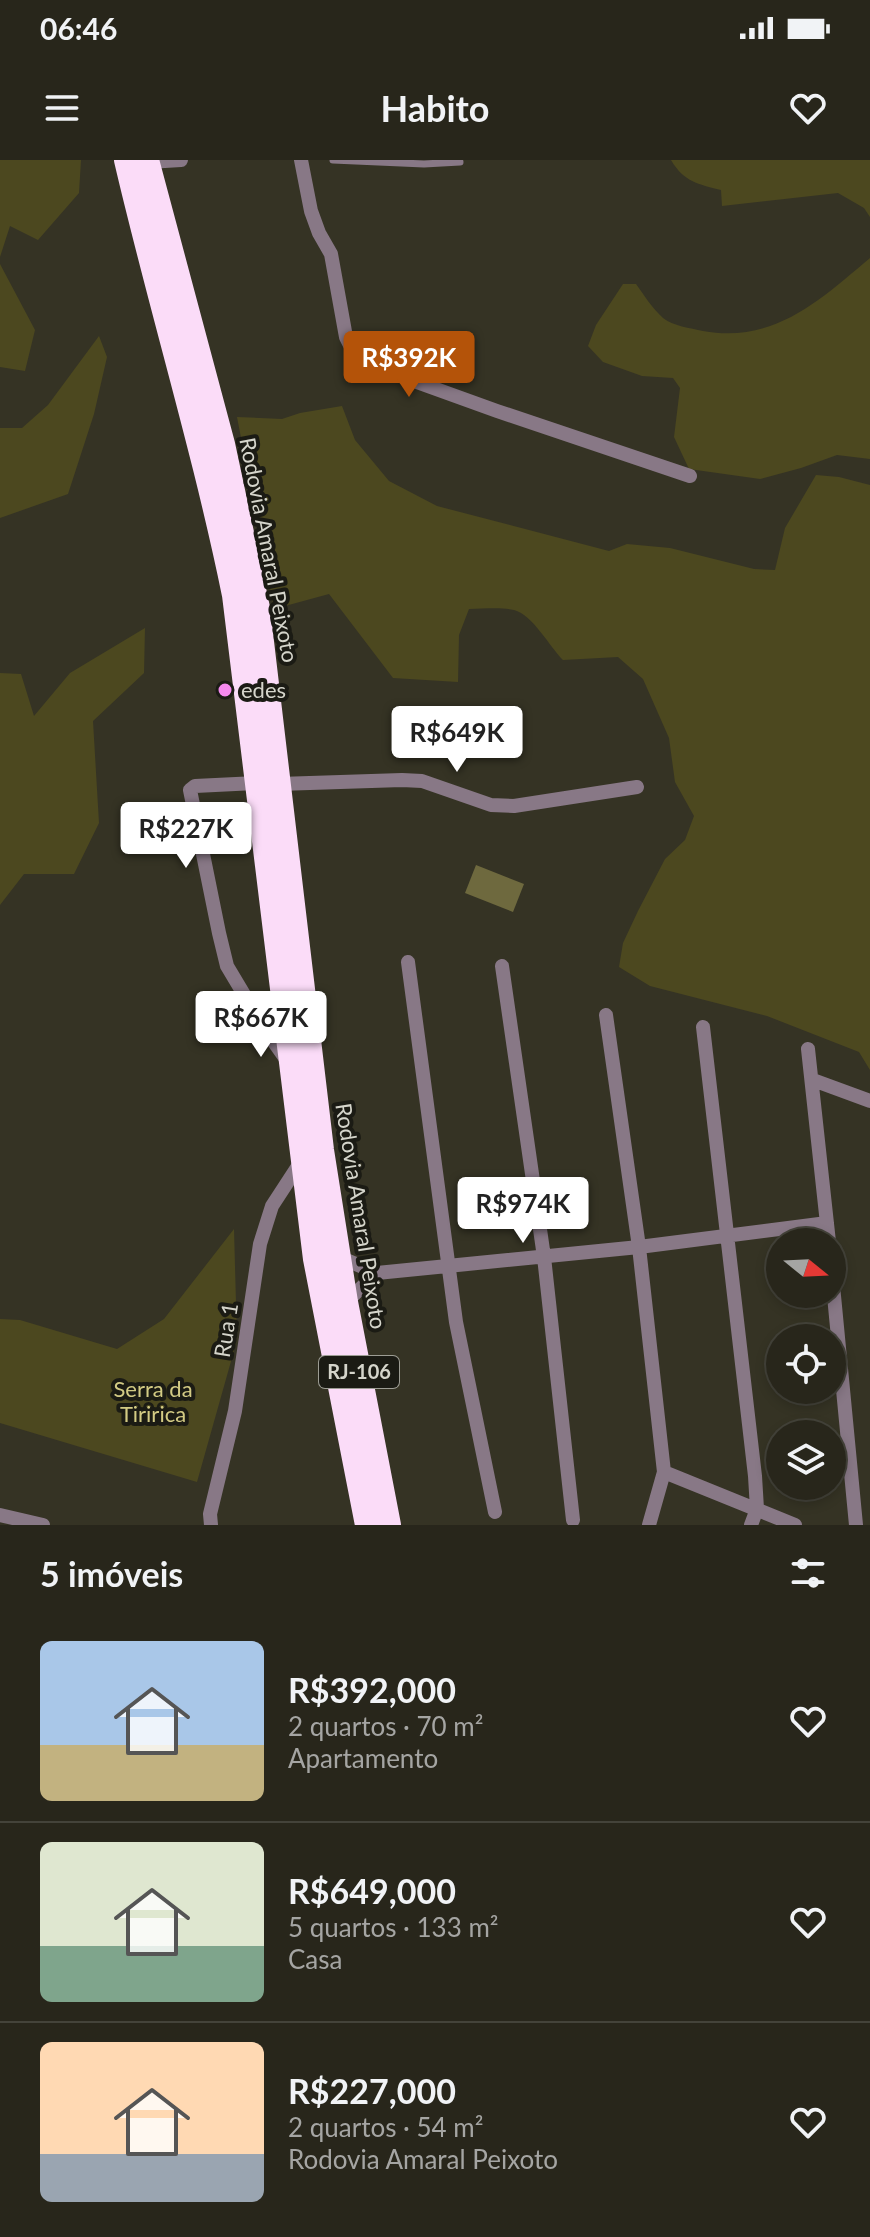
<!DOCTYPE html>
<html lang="pt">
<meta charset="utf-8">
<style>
body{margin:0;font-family:Lato,sans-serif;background:#343228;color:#f1f3f6;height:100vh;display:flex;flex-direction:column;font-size:30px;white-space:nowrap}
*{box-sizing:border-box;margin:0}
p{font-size:26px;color:#a5a5a3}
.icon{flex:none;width:44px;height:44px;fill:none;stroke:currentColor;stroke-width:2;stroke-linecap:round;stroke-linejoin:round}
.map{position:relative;height:1365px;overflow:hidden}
.panel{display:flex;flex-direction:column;background:#28261b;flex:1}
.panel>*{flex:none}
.needle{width:52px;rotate:108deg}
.controls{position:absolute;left:766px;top:1068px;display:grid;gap:16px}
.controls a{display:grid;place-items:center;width:80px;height:80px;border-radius:50%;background:#28261b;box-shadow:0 4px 12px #0003,0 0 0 2px #44433a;font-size:40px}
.price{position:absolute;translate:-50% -68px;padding:0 18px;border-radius:8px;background:#fff;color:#222;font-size:26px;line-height:52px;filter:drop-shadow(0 2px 4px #0008)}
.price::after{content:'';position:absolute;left:50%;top:48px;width:24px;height:18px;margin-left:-12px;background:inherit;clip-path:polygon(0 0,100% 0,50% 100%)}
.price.active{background:#b45309;color:#fff}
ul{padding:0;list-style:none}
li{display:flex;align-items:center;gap:24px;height:200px;padding:0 40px}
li+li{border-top:2px solid #44433a}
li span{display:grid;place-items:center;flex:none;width:224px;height:160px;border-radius:12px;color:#555}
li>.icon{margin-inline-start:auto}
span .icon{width:96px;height:96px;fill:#fffc;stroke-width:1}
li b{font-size:34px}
h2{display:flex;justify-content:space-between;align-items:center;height:96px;padding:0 40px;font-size:34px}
.status{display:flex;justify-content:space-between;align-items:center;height:56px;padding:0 40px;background:#28261b;direction:ltr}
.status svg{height:22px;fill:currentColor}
header{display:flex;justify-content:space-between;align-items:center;height:104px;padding:0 40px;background:#28261b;font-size:36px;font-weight:700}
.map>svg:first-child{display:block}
.green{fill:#4c481f}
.water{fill:#6e693e}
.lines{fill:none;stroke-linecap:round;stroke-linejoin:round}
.lane{stroke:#887886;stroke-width:7}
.street{stroke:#887886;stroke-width:14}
.highway{stroke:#fbdcf8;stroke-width:24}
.poi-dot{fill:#f589ee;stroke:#1b1b14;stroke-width:3}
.labels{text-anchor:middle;stroke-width:8;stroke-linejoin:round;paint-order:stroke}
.shield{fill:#1b1b14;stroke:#9d9d94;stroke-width:2}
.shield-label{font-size:20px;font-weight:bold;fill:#d5d5cb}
.street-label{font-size:22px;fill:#d5d5cb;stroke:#1b1b14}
.poi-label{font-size:22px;fill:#d5d5cb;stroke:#1b1b14;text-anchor:start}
.park-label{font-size:22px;fill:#d3cb84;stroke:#1b1b14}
</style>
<div class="status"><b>06:46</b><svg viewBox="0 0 49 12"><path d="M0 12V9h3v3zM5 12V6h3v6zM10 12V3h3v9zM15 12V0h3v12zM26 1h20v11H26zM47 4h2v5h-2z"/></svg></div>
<header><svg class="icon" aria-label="menu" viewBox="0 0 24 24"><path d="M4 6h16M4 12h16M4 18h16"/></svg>Habito<svg class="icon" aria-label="heart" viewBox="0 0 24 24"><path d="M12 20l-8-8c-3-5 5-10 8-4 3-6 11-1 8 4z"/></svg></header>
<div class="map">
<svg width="870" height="1365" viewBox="0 0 870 1365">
<rect width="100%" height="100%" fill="#353324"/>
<path class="green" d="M 0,0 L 81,0 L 79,33 L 38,80 L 10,66 L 0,97 Z
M 671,0 L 870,0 L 870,57 L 864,48 L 838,33 L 722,46 L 721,30 C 698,24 684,22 671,0 Z
M 870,98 L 870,299 L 837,295 L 801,308 L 760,319 L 689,309 L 674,277 L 680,228 L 673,218 L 642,216 L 603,202 L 588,186 L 596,165 L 623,124 L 636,124 C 644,135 652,148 663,158 C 673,166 690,168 703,171 C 774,184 820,140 870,98 Z
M 0,104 L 35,170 L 25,211 L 0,207 Z
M 99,176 L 107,197 L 94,254 L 68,334 L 0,358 L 0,268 L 22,268 L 48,245 Z
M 342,246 L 355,280 L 389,321 L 437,346 L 609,391 L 627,384 L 670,388 L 754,409 L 775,410 L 785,368 L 816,315 L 839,317 L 870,325 L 870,910 L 859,892 L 767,856 L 650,826 L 619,807 L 623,783 L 638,751 L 665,699 L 685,680 L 694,656 L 675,622 L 669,578 L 643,519 L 618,497 L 563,500 C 549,486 533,455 514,450 C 501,447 483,449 469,449 L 459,475 L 458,522 L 393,518 L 329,434 L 274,449 L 237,257 L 282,259 L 300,253 Z
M 145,468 L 144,513 L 93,561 L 99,663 L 74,714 L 24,714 L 0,745 L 0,513 L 21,514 L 34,556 L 70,513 Z
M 234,1069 L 237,1180 L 197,1322 L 0,1263 L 0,1159 L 20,1160 L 117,1189 L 164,1159 Z"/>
<path class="water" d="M 476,705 L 524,724 L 513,752 L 465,733 Z"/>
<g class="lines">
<path class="lane" d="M 333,0 L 424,4 L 460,2"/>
<path class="street" d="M 301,0 L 311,51 L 319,73 L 331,94 L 346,177 L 355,195 L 364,203 L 497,251 L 690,316
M 148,2 L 181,0
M 258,623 L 195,626 L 190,630 L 219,773 L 227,806 L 264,868 L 288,902
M 279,624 L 402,620 L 422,621 L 491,645 L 514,646 L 637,627
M 408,802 L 456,1162 L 495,1352
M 502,806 L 544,1097 L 573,1360
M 606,855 L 639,1087 L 664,1312 L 649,1365
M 703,867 L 755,1316 L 757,1349 L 751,1365
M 808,889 L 829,1082
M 813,920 L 870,941
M 339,1097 L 377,1113 L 346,1142
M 377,1113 L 639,1087 L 827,1063
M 832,1115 L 856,1365
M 664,1312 L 795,1365
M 0,1355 L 43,1365
M 211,1365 L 210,1354 L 235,1251 L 260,1084 L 272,1046 L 302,1000"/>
<path class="highway" d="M 126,0 C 160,146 204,288 234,435 L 315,1099 L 367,1365
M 147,0 L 223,284 L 258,448 L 322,990 L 346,1142 L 389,1365"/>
</g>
<circle class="poi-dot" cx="225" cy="530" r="8"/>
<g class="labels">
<rect class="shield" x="319" y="1196" width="80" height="32" rx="6"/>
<g class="shield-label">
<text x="359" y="1219">RJ-106</text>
</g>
<g class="street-label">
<text transform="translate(269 390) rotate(79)" y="8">Rodovia Amaral Peixoto</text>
<text transform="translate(361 1056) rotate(81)" y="8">Rodovia Amaral Peixoto</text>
<text transform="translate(226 1170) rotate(-81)" y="8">Rua 1</text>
</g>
<g class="poi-label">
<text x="241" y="538">edes</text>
</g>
<g class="park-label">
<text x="153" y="1237">Serra da<tspan x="153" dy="25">Tiririca</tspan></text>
</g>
</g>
</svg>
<div class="controls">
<a><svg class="needle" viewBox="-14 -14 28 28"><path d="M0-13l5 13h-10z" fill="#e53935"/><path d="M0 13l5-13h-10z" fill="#a5a5a3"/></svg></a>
<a><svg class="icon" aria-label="locate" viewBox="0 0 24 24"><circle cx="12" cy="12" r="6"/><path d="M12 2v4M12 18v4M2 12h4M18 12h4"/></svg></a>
<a><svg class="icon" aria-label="layers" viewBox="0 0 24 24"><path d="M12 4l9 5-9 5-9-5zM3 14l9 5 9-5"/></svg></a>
</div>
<b class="price active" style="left:409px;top:239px">R$392K</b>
<b class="price" style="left:457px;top:614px">R$649K</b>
<b class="price" style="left:186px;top:710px">R$227K</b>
<b class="price" style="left:261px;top:899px">R$667K</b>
<b class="price" style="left:523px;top:1085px">R$974K</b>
</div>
<section class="panel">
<h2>5 imóveis<svg class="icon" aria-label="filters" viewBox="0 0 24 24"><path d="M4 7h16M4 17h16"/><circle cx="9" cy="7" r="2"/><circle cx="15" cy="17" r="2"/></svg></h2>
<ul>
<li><span style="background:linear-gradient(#a9c7e8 65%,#c2b280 0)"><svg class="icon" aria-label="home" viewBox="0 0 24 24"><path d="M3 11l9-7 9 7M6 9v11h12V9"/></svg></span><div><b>R$392,000</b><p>2 quartos · 70 m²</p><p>Apartamento</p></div><svg class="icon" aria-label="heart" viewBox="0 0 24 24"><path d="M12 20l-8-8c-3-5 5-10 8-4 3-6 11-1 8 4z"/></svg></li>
<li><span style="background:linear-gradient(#dfe7d0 65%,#7fa58c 0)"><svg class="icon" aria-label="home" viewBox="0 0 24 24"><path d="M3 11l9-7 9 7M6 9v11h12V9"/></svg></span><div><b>R$649,000</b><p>5 quartos · 133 m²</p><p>Casa</p></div><svg class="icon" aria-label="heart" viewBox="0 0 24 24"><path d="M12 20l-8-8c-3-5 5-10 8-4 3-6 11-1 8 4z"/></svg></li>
<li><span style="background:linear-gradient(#ffd9b3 70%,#9aa5b1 0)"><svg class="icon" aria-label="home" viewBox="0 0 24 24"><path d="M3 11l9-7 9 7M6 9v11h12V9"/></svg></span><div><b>R$227,000</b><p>2 quartos · 54 m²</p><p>Rodovia Amaral Peixoto</p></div><svg class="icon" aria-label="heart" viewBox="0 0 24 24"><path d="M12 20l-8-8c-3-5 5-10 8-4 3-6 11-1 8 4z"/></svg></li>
</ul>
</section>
